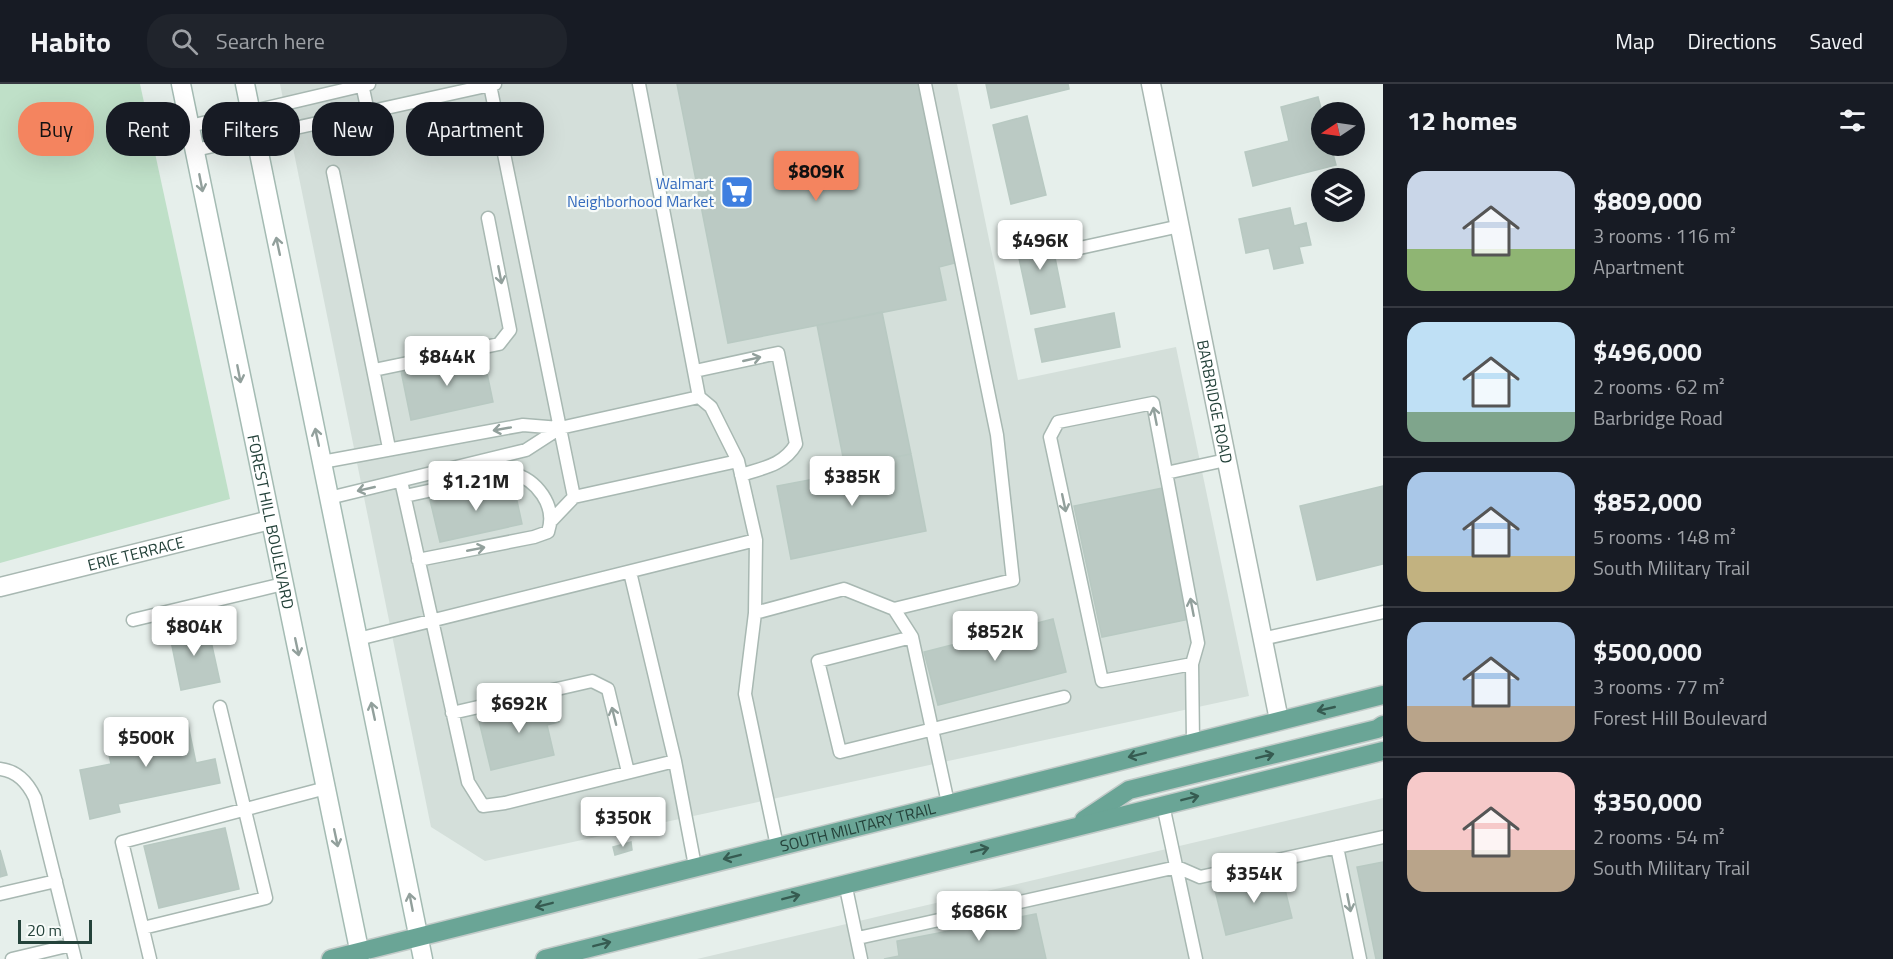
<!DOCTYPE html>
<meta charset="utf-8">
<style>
body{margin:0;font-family:"Titillium Web",sans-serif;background:#20242c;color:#f1f3f6;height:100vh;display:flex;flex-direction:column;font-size:22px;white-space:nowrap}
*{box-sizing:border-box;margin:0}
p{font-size:20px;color:#9ea1a6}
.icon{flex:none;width:33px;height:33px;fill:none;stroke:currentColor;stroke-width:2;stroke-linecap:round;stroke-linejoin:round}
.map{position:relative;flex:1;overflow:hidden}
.sheet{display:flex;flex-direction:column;background:#171b24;width:510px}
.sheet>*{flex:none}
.banner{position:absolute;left:18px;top:18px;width:570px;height:54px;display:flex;gap:12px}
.needle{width:39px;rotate:257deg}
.buttons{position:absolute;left:1311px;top:18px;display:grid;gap:12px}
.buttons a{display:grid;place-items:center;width:54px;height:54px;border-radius:50%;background:#171b24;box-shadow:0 6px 24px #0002;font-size:30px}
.scale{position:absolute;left:18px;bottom:15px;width:74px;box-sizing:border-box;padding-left:6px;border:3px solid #24423a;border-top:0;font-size:16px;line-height:21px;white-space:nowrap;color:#24423a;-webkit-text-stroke:4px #f7fbf9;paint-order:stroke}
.price{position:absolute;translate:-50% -51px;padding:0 14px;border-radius:6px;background:#fff;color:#222;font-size:20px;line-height:39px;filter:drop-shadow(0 2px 3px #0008)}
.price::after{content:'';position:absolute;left:50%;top:36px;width:18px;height:14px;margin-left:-9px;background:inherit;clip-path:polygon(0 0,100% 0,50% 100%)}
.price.on{background:#f4845f;color:#111}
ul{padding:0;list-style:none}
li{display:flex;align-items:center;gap:18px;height:150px;padding:0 24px}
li+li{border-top:2px solid #363941}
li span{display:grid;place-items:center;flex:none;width:168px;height:120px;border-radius:18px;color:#555}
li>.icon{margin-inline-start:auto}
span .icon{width:72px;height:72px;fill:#fffc;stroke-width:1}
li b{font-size:26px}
h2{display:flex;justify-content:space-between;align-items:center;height:72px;padding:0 24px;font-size:26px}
.pill{padding:0 21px;border-radius:24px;background:#171b24;box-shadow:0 6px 24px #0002;font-size:21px;line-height:54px}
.pill.on{background:#f4845f;color:#111}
header{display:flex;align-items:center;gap:36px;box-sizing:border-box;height:84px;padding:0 30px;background:#171b24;border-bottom:2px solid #363941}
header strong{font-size:28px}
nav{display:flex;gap:33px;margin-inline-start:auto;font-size:21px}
.search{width:420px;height:54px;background:#20242c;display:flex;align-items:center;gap:15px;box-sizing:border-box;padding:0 21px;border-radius:24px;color:#9ea1a6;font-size:22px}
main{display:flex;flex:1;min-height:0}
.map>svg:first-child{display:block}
.built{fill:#d4dfda}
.green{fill:#bfe0c8}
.building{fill:#bbcac4;stroke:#b8c9c2;stroke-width:1.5}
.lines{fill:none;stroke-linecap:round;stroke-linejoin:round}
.service-casing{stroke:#a8b8b2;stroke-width:15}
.minor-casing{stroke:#a8b8b2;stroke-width:21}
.secondary-casing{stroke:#a4bbb3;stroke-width:21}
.primary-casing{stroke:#c2cac8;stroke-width:21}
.service{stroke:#fff;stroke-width:12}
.minor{stroke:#fff;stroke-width:18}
.secondary{stroke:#fff;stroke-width:18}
.primary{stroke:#6aa596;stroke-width:18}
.oneway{stroke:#92a09c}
.oneway2{stroke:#365b51}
.labels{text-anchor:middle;stroke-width:4.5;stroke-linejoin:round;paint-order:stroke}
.shop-label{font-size:16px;fill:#366cbe;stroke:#f7fbf9;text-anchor:end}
.street-label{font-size:16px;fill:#24423a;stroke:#f7fbf9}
</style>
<header>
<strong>Habito</strong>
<div class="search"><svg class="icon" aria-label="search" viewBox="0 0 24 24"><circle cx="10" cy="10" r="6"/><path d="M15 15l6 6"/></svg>Search here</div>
<nav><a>Map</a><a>Directions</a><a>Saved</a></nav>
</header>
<main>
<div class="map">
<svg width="1383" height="875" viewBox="0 0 1383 875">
<rect width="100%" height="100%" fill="#e6efeb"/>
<path class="built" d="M 280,0 L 957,0 L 1018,296 L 1176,263 L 1249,612 L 485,777 L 431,743 Z
M 1383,714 L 1383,875 L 697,875 L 1294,735 Z"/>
<path class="green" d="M 0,0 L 140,0 L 230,415 L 0,479 Z"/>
<path class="building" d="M 677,0 L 920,0 L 955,179 L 939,183 L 946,216 L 728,259 Z
M 986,0 L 1068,0 L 1069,5 L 991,24 Z
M 1318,13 L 1322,28 L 1322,62 L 1331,62 L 1336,81 L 1253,102 L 1245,68 L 1289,57 L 1281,23 Z
M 1027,32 L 1046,111 L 1011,120 L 993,41 Z
M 1290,124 L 1294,142 L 1306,139 L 1311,161 L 1299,163 L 1303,179 L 1274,185 L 1269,164 L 1246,169 L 1239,135 Z
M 1049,144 L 1065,223 L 1031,230 L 1014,151 Z
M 882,228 L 911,370 L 845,383 L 817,241 Z
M 1114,229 L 1120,263 L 1042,278 L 1035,245 Z
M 483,270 L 493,318 L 411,336 L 401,287 Z
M 911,370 L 926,447 L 791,475 L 777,402 L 846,389 L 845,383 Z
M 513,398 L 522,440 L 440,458 L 430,416 Z
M 1383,402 L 1383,480 L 1317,496 L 1300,422 Z
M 1163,404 L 1190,535 L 1102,553 L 1074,422 Z
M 1053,535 L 1066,588 L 938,621 L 924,568 Z
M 207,539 L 220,598 L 181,606 L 169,547 Z
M 553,615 L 559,638 L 547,641 L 554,671 L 491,686 L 478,633 Z
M 187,636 L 196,679 L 215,675 L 220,699 L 118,720 L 120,728 L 90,735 L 80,686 L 111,680 L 105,653 Z
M 225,744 L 239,805 L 159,824 L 144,762 Z
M 631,758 L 632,766 L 615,771 L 613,763 Z
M 0,766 L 7,791 L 0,793 Z
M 1383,778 L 1383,875 L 1376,875 L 1357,783 Z
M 1281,789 L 1292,834 L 1226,851 L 1215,806 Z
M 1036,830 L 1046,875 L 884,875 L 899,872 L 897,857 Z"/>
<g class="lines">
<g class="service-casing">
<path id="service" d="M 362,0 L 368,28
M 639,0 L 699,313 L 711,323 L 738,377 L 756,456 L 755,529 L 745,610 L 777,762
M 490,1 L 574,413
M 190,42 L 369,0
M 195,66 L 495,0
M 333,88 L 389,364
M 1075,165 L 1180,142
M 374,286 L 499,260 L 510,246 L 488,134
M 695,287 L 778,269 L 796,360 C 784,381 763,384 741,391
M 322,378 L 523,341 L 560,344 L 699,313
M 1166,389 L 1226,376
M 401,397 L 468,698 L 483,722 L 505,719 L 675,677
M 405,412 L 511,389 C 537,395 557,422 548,448 L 534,453 L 418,476
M 329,414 L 526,366 L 560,344
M 552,436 L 574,413 L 738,377
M 630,488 L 675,677 L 695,782
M 894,525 L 1013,496 L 997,351 L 925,0
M 755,529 L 844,505 L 894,525 L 912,553 L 948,719
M 133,536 L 283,500
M 912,553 L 818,577 L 840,668 L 1064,613
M 358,555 L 756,456
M 1262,555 L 1383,528
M 1192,580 L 1102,597 L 1050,353 L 1058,338 L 1153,319 L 1198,559 L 1192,580 L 1193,657
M 452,629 L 592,597 L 608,605 L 628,688
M 0,685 C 18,687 28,699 35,714 L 75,875
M 1163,721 L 1196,875
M 1337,763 L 1360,875
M 845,799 L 861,875
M 0,810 L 56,797
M 143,844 L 266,814 L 220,623
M 858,854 L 1177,783 L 1200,793 L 1383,753
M 12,875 L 71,861
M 150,875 L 122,758 L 326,704"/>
</g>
<g class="minor-casing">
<g id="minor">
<path id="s1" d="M 1151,0 L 1279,636"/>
<path id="s2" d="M 0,503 L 270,436"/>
</g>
</g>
<g class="secondary-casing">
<g id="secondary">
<path id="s3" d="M 181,0 L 361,875"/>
<path d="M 245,0 L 423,875"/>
</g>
</g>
<g class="primary-casing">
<g id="primary">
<path d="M 1084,736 L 1129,706 L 1377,645 L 1383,641"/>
<path id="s4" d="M 331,875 L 1383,611"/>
<path d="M 545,875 L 1383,667"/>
</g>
</g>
<use href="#service" class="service"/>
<use href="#minor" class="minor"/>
<use href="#secondary" class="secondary"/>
<use href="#primary" class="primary"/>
</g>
<defs><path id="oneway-shaft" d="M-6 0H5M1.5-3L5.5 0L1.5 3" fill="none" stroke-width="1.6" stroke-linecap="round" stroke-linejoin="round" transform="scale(1.5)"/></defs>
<g class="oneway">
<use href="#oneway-shaft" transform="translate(201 99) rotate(79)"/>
<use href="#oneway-shaft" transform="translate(278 162) rotate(-102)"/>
<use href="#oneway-shaft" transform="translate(500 191) rotate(79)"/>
<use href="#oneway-shaft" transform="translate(752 275) rotate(-13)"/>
<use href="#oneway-shaft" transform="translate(239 290) rotate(79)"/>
<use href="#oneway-shaft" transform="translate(1155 332) rotate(-101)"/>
<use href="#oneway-shaft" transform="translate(502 345) rotate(170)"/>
<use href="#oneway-shaft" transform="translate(317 353) rotate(-102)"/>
<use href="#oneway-shaft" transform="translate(366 405) rotate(167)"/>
<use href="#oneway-shaft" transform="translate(1064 419) rotate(78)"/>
<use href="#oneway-shaft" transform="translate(476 465) rotate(-11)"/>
<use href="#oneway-shaft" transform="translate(1192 523) rotate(-101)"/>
<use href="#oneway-shaft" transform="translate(297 563) rotate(78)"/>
<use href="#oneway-shaft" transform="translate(373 627) rotate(-102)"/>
<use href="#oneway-shaft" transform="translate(614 632) rotate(-104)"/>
<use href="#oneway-shaft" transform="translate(336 754) rotate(78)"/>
<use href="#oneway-shaft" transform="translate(411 818) rotate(-101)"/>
<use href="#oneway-shaft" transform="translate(1349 819) rotate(79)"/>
</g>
<g class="oneway2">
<use href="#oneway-shaft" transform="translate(1326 625) rotate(167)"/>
<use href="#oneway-shaft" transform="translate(1137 671) rotate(166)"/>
<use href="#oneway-shaft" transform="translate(1265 672) rotate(-14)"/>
<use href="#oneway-shaft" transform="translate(1190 714) rotate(-14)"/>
<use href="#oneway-shaft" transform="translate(980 766) rotate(-14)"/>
<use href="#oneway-shaft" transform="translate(732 773) rotate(166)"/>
<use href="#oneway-shaft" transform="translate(791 813) rotate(-14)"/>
<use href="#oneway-shaft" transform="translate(544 821) rotate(166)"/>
<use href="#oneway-shaft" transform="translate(602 860) rotate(-14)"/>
</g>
<defs>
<g id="supermarket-square" transform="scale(1.725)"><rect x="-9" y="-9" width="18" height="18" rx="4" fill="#3f7fe0" stroke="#f7fbf9"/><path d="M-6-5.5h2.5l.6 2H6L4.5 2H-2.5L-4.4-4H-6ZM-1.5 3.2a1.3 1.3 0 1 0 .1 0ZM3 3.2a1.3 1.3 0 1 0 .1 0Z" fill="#fff"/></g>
</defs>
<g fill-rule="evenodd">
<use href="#supermarket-square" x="737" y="108"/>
</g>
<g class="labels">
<g class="shop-label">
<text x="714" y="105">Walmart<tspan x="714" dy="18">Neighborhood Market</tspan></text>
</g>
<g class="street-label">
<text dy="6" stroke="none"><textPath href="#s1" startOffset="324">BARBRIDGE ROAD</textPath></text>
<text dy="6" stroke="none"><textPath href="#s3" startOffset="447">FOREST HILL BOULEVARD</textPath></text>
<text dy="6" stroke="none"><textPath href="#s2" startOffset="140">ERIE TERRACE</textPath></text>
<text dy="6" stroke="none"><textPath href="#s4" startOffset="543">SOUTH MILITARY TRAIL</textPath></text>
</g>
</g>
</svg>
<div class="buttons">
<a><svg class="needle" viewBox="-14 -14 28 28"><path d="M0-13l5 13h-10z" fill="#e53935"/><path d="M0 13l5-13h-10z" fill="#9ea1a6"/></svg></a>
<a><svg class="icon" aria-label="layers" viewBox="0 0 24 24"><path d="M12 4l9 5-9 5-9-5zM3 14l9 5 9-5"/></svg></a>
</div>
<div class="scale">20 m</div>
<b class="price on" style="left:816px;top:118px">$809K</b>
<b class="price" style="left:1040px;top:187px">$496K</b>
<b class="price" style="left:447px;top:303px">$844K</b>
<b class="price" style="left:852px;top:423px">$385K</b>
<b class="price" style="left:476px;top:428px">$1.21M</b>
<b class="price" style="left:194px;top:573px">$804K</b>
<b class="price" style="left:995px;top:578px">$852K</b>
<b class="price" style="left:519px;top:650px">$692K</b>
<b class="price" style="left:146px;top:684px">$500K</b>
<b class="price" style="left:623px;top:764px">$350K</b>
<b class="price" style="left:1254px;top:820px">$354K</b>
<b class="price" style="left:979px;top:858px">$686K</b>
<div class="banner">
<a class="pill on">Buy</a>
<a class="pill">Rent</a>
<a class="pill">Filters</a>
<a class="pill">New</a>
<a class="pill">Apartment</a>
</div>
</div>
<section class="sheet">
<h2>12 homes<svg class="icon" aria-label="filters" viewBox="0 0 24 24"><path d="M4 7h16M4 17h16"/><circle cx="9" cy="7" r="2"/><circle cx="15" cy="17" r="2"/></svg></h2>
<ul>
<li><span style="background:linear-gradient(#c9d6e8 65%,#8fb573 0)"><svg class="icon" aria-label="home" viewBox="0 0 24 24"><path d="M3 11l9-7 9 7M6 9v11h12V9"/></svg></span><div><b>$809,000</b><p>3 rooms · 116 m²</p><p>Apartment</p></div></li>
<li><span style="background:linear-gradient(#bfe0f5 75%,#7fa58c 0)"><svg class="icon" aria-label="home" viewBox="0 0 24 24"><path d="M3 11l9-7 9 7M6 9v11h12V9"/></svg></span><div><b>$496,000</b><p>2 rooms · 62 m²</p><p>Barbridge Road</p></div></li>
<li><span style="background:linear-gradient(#a9c7e8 70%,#c2b280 0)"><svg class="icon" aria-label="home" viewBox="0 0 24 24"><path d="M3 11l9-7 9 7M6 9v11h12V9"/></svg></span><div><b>$852,000</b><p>5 rooms · 148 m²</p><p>South Military Trail</p></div></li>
<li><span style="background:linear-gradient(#a9c7e8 70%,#b9a48a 0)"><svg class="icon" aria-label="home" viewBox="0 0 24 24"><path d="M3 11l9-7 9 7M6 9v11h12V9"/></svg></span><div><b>$500,000</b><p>3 rooms · 77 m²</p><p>Forest Hill Boulevard</p></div></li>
<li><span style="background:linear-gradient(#f6c9c9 65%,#b9a48a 0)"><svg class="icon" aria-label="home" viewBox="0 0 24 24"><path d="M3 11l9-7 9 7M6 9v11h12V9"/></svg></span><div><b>$350,000</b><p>2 rooms · 54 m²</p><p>South Military Trail</p></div></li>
</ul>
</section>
</main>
